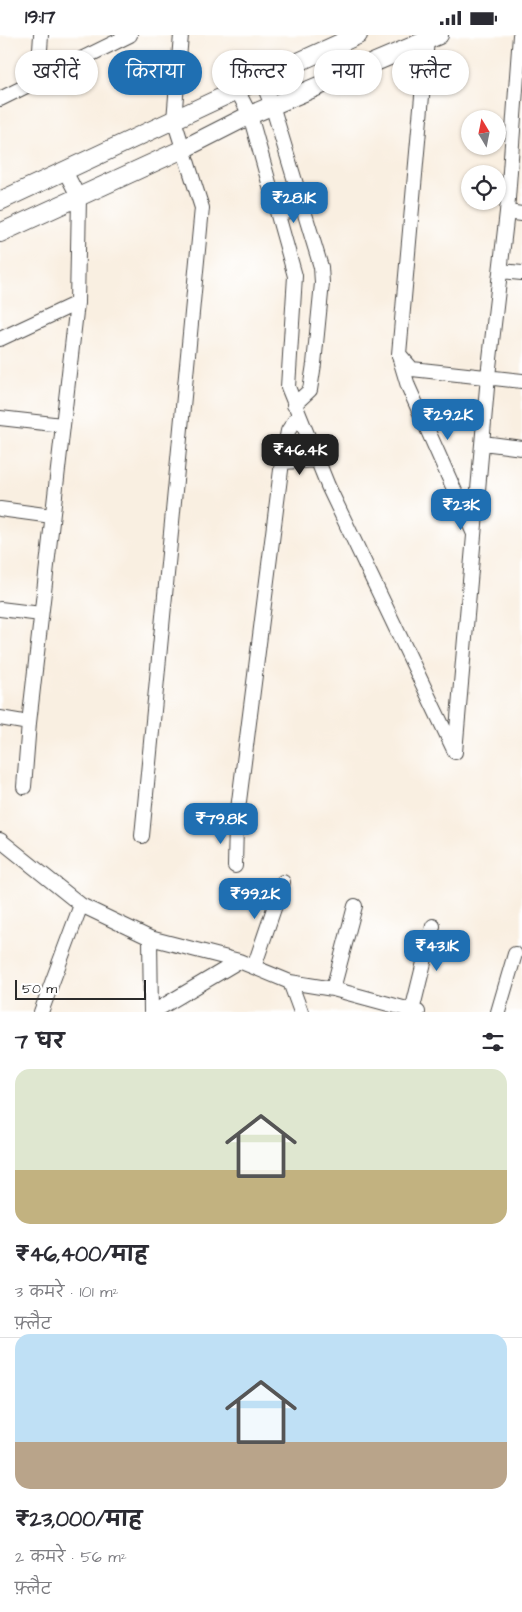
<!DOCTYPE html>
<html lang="hi">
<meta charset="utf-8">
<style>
body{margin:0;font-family:"Architects Daughter","Playpen Sans Deva",sans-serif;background:#f2f2f3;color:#2b2b33;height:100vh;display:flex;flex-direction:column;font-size:19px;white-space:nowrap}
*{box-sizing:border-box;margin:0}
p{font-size:16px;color:#7c7c81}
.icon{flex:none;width:28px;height:28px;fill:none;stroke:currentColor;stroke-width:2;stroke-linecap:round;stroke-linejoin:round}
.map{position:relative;height:977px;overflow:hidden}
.side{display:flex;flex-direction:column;background:#fff;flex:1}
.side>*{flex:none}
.guide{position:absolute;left:15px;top:15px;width:492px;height:45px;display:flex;gap:10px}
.needle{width:32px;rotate:350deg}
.controls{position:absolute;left:461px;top:75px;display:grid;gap:10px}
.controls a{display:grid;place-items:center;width:45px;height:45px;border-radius:50%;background:#fff;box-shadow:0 1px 4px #0004;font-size:25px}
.scale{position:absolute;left:15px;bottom:12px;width:131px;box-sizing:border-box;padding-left:5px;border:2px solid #2b2b2b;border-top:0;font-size:14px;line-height:18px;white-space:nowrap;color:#2b2b2b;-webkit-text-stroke:4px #fff;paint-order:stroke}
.price{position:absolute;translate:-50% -42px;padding:0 11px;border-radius:10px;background:#1f6fb2;color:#fff;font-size:16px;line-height:32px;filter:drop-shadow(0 1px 2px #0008)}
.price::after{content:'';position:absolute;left:50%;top:30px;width:15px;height:11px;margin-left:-8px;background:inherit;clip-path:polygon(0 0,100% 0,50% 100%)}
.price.active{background:#222;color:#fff}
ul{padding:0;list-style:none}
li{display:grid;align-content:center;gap:10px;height:265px;padding:0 15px}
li+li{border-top:1px solid #e1e1e2}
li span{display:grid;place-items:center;height:155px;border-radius:15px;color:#555}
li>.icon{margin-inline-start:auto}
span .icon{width:90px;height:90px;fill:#fffc;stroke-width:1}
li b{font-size:21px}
h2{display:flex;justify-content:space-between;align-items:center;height:60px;padding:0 15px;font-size:21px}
.tag{padding:0 18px;border-radius:22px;background:#fff;box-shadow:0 1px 4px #0004;font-size:18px;line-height:45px}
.tag.active{background:#1f6fb2;color:#fff}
.status{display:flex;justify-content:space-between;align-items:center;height:35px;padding:0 25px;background:#fff;direction:ltr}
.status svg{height:14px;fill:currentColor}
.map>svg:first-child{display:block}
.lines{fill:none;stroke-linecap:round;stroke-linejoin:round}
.minor-casing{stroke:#4a4846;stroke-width:16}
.tertiary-casing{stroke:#4a4846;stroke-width:20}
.minor{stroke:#fff;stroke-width:14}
.tertiary{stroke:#fff;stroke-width:18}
</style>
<div class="status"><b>19:17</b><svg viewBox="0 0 49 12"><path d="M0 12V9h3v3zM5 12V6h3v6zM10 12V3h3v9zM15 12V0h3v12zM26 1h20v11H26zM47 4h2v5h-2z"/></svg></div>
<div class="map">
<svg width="522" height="977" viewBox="0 0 522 977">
<rect width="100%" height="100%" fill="#fff"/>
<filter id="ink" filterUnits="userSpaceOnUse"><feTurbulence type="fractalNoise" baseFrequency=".02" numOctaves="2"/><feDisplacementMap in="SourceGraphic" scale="10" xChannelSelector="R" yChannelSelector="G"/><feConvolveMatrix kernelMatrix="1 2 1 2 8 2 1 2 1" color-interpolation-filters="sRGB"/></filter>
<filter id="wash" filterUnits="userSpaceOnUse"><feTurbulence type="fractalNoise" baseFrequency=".0096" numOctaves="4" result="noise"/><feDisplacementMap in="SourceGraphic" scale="20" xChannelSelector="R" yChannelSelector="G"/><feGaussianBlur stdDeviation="1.12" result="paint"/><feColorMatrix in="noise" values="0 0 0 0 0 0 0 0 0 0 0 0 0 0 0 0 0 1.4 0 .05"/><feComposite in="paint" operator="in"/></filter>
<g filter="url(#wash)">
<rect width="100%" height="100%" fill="#f9efe1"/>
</g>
<g filter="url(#ink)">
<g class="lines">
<g class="minor-casing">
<path id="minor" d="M 427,5 L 399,319 L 412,334 L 522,346
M 261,44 L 272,70 L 321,232 L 322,248 L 314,329 L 310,355 L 294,370
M 38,45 L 41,0
M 237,55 L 250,80 L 295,241 L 288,352 L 328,451 L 455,717 L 488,341 L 507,177 L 520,0
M 0,64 L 130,0
M 507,177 L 522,179
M 278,179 L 303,172
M 501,236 L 522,238
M 0,304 L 77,268
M 399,321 L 408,351 L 474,499
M 0,383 L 62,390
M 483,408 L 522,413
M 282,427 L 317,425
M 0,474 L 52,481
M 0,574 L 41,579
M 0,683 L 29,688 L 77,268 L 79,163 L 65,136
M 24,752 L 29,688
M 142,801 L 202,173 L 174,85 L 181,0
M 0,805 L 81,870 L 150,903 L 239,926 L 290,947 L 333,954 L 418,977
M 235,831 L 236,790 L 282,427 L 288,396 L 298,381
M 150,903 L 151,977
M 254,932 L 283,847
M 290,947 L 301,977
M 333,954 L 355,871
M 412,976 L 433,891
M 41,977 L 81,870
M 153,977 L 239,926
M 498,977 L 515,919"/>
</g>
<g class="tertiary-casing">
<path id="tertiary" d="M 0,166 L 261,44 L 358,0
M 0,198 L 183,114 L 250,80 L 439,0"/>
</g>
<use href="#minor" class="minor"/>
<use href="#tertiary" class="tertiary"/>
</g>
</g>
</svg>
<div class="controls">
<a><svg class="needle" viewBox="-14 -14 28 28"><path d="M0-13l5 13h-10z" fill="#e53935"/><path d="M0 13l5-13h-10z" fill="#7c7c81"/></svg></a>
<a><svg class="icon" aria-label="locate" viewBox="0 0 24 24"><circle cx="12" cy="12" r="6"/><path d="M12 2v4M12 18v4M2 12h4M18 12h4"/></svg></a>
</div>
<div class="scale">50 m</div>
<b class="price" style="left:294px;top:189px">₹28.1K</b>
<b class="price" style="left:448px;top:406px">₹29.2K</b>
<b class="price active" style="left:300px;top:441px">₹46.4K</b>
<b class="price" style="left:461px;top:496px">₹23K</b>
<b class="price" style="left:221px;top:810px">₹79.8K</b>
<b class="price" style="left:255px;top:885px">₹99.2K</b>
<b class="price" style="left:437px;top:937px">₹43.1K</b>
<div class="guide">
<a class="tag">खरीदें</a>
<a class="tag active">किराया</a>
<a class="tag">फ़िल्टर</a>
<a class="tag">नया</a>
<a class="tag">फ़्लैट</a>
</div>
</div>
<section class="side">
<h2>7 घर<svg class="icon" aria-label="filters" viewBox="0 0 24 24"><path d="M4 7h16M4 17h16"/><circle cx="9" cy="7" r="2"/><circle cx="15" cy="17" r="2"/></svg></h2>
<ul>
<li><span style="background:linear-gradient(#dfe7d0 65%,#c2b280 0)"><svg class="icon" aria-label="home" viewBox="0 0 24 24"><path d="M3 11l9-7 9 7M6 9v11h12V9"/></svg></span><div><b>₹46,400/माह</b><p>3 कमरे · 101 m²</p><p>फ़्लैट</p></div></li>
<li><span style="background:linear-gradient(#bfe0f5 70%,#b9a48a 0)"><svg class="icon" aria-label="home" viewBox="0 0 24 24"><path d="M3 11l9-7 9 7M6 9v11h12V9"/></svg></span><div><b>₹23,000/माह</b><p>2 कमरे · 56 m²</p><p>फ़्लैट</p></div></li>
</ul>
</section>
